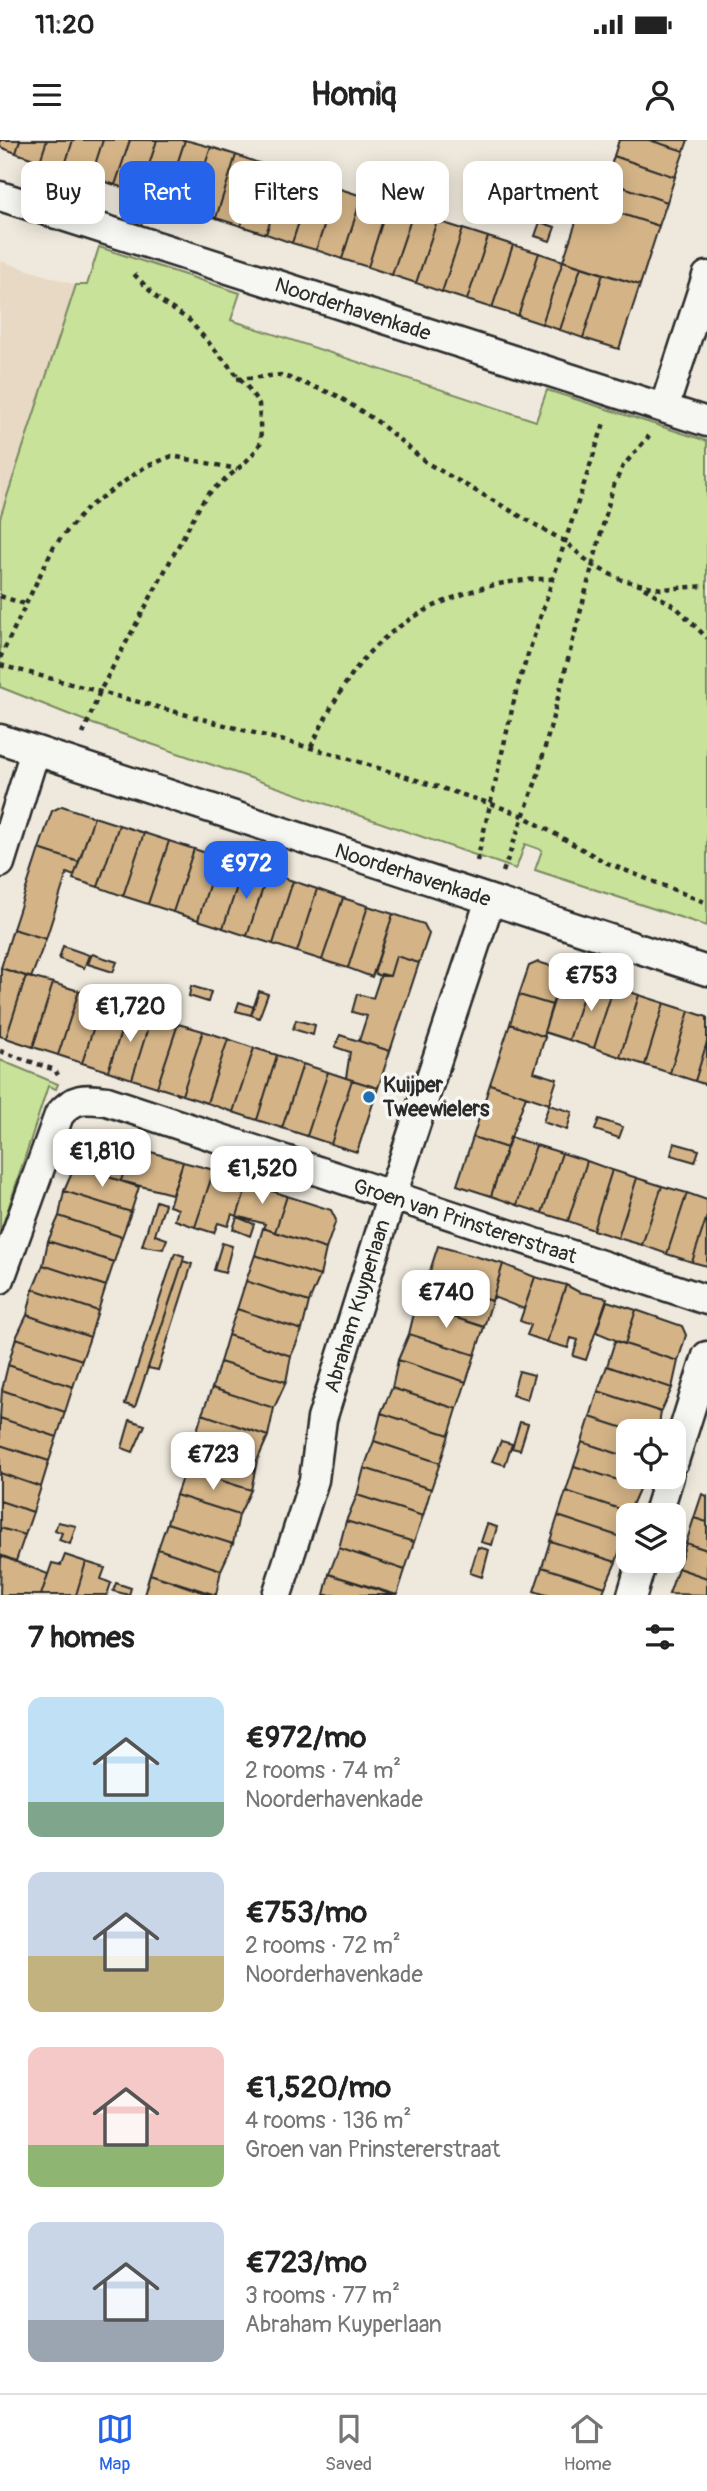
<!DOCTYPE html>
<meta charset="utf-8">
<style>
body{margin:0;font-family:Pangolin,sans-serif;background:#f2f2f2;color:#222;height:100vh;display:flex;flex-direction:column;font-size:26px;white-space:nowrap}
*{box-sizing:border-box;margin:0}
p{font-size:23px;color:#767676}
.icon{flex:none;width:38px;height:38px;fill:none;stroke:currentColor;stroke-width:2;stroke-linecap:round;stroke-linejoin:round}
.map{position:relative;height:1455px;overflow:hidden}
.sheet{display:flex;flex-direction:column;background:#fff;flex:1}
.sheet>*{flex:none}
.hud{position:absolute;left:21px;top:21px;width:665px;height:63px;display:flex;gap:14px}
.fabs{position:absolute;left:616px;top:1279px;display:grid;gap:14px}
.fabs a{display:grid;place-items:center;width:70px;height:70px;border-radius:14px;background:#fff;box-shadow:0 4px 18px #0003;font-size:35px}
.price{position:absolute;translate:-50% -60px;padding:0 16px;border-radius:14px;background:#fff;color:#222;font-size:23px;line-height:46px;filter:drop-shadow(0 2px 4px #0008)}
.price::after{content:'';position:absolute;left:50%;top:42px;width:21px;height:16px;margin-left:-10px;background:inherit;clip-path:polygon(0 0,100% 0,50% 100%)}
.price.selected{background:#2563eb;color:#fff}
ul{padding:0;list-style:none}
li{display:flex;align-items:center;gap:21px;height:175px;padding:0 28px}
li span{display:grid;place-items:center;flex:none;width:196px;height:140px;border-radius:14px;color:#555}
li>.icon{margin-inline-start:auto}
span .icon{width:84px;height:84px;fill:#fffc;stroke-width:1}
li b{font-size:30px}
h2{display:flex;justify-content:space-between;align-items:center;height:84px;padding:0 28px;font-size:30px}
.tag{padding:0 24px;border-radius:14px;background:#fff;box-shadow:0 4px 18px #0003;font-size:24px;line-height:63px}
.tag.selected{background:#2563eb;color:#fff}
.status{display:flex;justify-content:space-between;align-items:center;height:49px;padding:0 35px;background:#fff;direction:ltr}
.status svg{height:19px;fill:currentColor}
header{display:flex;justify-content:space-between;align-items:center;height:91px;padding:0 28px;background:#fff;font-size:32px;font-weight:700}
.menu{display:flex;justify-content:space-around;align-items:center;height:98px;border-top:2px solid #e0e0e0;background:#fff;font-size:19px;color:#767676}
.menu a{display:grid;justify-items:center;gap:4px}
.menu .selected{color:#2563eb}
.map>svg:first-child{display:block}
.built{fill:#e7d9c3}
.green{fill:#c8e399;stroke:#7a8762;stroke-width:2}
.building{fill:#d4b487;stroke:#2b2b2b;stroke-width:2}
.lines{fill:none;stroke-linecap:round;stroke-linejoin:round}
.street-casing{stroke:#2b2b2b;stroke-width:33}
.path{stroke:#2b2b2b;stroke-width:4.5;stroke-dasharray:5 5;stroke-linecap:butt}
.street{stroke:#f6f6f2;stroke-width:28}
.poi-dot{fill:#1f6fb2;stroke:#f6f6f2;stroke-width:2.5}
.labels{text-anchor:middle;stroke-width:7;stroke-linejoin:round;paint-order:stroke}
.street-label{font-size:21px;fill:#2b2b2b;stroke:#f6f6f2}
.poi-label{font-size:21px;font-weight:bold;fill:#2b2b2b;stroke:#f6f6f2;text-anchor:start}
</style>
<div class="status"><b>11:20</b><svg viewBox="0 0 49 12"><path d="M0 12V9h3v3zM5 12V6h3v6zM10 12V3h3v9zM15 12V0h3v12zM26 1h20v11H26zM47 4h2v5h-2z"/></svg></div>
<header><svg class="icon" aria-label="menu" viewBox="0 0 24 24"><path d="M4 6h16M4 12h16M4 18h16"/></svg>Homiq<svg class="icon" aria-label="person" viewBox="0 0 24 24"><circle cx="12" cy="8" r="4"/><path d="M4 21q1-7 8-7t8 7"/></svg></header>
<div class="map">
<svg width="707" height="1455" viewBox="0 0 707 1455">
<rect width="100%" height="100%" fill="#efe9dd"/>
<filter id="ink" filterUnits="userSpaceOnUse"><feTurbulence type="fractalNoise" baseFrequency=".0143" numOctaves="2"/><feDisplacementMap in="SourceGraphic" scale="14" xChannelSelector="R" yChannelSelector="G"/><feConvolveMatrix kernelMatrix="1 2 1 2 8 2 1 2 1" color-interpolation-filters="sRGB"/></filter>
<g filter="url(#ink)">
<path class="built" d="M 0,121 L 76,145 L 0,378 Z"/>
<path class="green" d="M 99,107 L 240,153 L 231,180 L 536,281 L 547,250 L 707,301 L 707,786 L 535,730 L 542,710 L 525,704 L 516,729 L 93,584 L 0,547 L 0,378 L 76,145 L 87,145 Z
M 0,920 L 58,944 L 56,949 L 48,946 L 0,1094 Z"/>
<path class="building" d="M 0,0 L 20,0 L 16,13 L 0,7 Z
M 20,0 L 47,0 L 40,21 L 16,13 Z
M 47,0 L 73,0 L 64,28 L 40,21 Z
M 73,0 L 103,0 L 91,37 L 64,28 Z
M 103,0 L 130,0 L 115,45 L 91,37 Z
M 130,0 L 157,0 L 140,53 L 115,45 Z
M 157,0 L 185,0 L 165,61 L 140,53 Z
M 185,0 L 211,7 L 190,70 L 165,61 Z
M 619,0 L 649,0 L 684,11 L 675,37 L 614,16 Z
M 649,0 L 688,0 L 684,11 Z
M 211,7 L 236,15 L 216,78 L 190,70 Z
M 236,15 L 262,24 L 241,86 L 216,78 Z
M 614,16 L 675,37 L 667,62 L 606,41 Z
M 262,24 L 287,31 L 266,94 L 241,86 Z
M 287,31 L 313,40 L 292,103 L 266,94 Z
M 520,31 L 536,37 L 531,53 L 514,47 Z
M 313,40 L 337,48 L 316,110 L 292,103 Z
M 606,41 L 667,62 L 659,86 L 597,66 Z
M 482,43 L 500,49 L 495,63 L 477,57 Z
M 337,48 L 362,56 L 342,119 L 316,110 Z
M 559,54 L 659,86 L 640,145 L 563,121 L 577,79 L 553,71 Z
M 362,56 L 388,64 L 368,127 L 342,119 Z
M 388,64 L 413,73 L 392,135 L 368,127 Z
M 413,73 L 437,81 L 416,143 L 392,135 Z
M 437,81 L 463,89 L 442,152 L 416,143 Z
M 540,82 L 555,87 L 550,101 L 535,96 Z
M 463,89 L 488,97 L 467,160 L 442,152 Z
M 488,97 L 513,105 L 492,168 L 467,160 Z
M 513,105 L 539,113 L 518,176 L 492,168 Z
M 539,113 L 563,121 L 542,184 L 518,176 Z
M 563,121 L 581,127 L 560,190 L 542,184 Z
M 581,127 L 603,134 L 583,198 L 560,190 Z
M 603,134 L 640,145 L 619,209 L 583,198 Z
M 62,666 L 94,677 L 79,722 L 39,709 L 52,671 Z
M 94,677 L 119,685 L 98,747 L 73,739 Z
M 119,685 L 144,693 L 123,756 L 98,747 Z
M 144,693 L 169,701 L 148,764 L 123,756 Z
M 169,701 L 194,709 L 173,772 L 148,764 Z
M 39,709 L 79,722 L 74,736 L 67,733 L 46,799 L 13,789 Z
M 194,709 L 218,717 L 198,780 L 173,772 Z
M 218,717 L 244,726 L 223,788 L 198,780 Z
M 244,726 L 268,733 L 247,796 L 223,788 Z
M 268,733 L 293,741 L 273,804 L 247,796 Z
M 293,741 L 317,749 L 297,812 L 273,804 Z
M 317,749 L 343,758 L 322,820 L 297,812 Z
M 343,758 L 368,766 L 348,828 L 322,820 Z
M 368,766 L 393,774 L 372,837 L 348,828 Z
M 393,774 L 424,784 L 429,794 L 419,823 L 396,816 L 390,836 L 380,836 L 374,833 Z
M 13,789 L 46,799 L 31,838 L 1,828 Z
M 63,806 L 89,815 L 84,828 L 59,819 Z
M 92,814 L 117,822 L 113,832 L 88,824 Z
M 396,816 L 419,823 L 390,911 L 359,901 L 367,876 L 352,872 L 357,854 L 373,858 L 381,834 L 390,836 Z
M 538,822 L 564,830 L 552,865 L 519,855 L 529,826 Z
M 1,828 L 26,836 L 6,898 L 0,896 Z
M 564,830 L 589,838 L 569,900 L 544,892 Z
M 26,836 L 53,843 L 33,907 L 6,898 Z
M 589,838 L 614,846 L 594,908 L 569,900 Z
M 53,843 L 79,851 L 58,915 L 33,907 Z
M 191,846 L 211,852 L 208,862 L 189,856 Z
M 614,846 L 639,855 L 620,917 L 594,908 Z
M 79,851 L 103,859 L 82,923 L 58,915 Z
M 259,851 L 268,854 L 259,878 L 251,875 Z
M 519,855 L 552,865 L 544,892 L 545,897 L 510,884 Z
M 639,855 L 664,863 L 645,925 L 620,917 Z
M 103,859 L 129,868 L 108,931 L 82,923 Z
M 239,862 L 254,867 L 251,875 L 236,871 Z
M 664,863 L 689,871 L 670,933 L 645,925 Z
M 129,868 L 152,875 L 132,939 L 108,931 Z
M 689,871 L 707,877 L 707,902 L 695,941 L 670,933 Z
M 152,875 L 178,884 L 157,947 L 132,939 Z
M 296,880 L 315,885 L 313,895 L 293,889 Z
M 178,884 L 203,891 L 182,955 L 157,947 Z
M 510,884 L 545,897 L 534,932 L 557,939 L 549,964 L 490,944 Z
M 203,891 L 228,899 L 207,963 L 182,955 Z
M 340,895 L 390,911 L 378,948 L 346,938 L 350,912 L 335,907 Z
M 228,899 L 254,908 L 233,972 L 207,963 Z
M 707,902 L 707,945 L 695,941 Z
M 254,908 L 277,915 L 257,980 L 233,972 Z
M 277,915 L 303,924 L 282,988 L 257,980 Z
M 303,924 L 328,932 L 307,996 L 282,988 Z
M 328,932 L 352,940 L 331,1004 L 307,996 Z
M 352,940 L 378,948 L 357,1012 L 331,1004 Z
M 490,944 L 526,956 L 507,1008 L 473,997 Z
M 549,965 L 572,972 L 567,990 L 543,982 Z
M 599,979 L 623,987 L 619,998 L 595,990 Z
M 94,993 L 132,1006 L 121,1041 L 75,1026 L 84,998 Z
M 473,997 L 507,1008 L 491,1056 L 457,1045 Z
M 510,997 L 536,1005 L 517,1065 L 491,1056 Z
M 674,1003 L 699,1010 L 695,1022 L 671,1015 Z
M 536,1005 L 562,1013 L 542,1073 L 517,1065 Z
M 132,1006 L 183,1022 L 172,1054 L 121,1041 Z
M 562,1013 L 587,1021 L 568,1081 L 542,1073 Z
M 587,1021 L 612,1030 L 593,1090 L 568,1081 Z
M 183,1022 L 214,1030 L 195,1087 L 175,1080 L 178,1069 L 169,1066 Z
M 75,1026 L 139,1047 L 131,1072 L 64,1051 Z
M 214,1030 L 248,1043 L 237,1076 L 232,1074 L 228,1086 L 218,1083 L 214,1093 L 195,1087 Z
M 612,1030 L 637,1038 L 618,1098 L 593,1090 Z
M 637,1038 L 662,1046 L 642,1105 L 618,1098 Z
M 248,1043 L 287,1056 L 275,1092 L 263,1088 L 265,1084 L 237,1076 Z
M 662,1046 L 687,1053 L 667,1114 L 642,1105 Z
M 64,1051 L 131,1072 L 122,1097 L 59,1076 Z
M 687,1053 L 707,1060 L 707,1076 L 692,1122 L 667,1114 Z
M 287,1056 L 331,1070 L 336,1080 L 326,1109 L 275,1092 Z
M 156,1061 L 165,1064 L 155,1095 L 167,1099 L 163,1109 L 142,1106 Z
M 59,1076 L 122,1097 L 114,1122 L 48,1101 Z
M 707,1076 L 707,1126 L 692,1122 Z
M 237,1077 L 254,1084 L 250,1096 L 233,1089 Z
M 263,1088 L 326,1109 L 320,1136 L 255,1115 Z
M 48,1101 L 114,1122 L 106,1146 L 43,1125 Z
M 222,1103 L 232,1106 L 225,1133 L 214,1130 Z
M 438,1106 L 503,1124 L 492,1161 L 427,1140 Z
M 175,1113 L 184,1116 L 183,1121 L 135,1267 L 125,1264 Z
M 255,1115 L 320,1136 L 309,1162 L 246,1141 Z
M 183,1121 L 192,1124 L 158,1230 L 148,1228 Z
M 503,1124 L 535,1137 L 524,1169 L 493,1157 Z
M 43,1125 L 106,1146 L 98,1171 L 33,1149 Z
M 535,1137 L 566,1145 L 547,1202 L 527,1195 L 531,1185 L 520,1181 Z
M 427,1140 L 492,1161 L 484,1187 L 416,1165 Z
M 246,1141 L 309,1162 L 302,1190 L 237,1169 Z
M 566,1145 L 579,1152 L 607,1158 L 586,1220 L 573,1216 L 578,1200 L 571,1198 L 568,1208 L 547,1202 Z
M 33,1149 L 98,1171 L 90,1197 L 27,1175 Z
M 607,1161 L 636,1170 L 625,1204 L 596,1192 Z
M 416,1165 L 484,1187 L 475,1215 L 409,1194 Z
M 237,1169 L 302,1190 L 291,1216 L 228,1195 Z
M 636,1170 L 682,1186 L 686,1195 L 678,1221 L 625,1204 Z
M 27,1175 L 90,1197 L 82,1220 L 16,1198 Z
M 409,1194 L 475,1215 L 466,1242 L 398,1220 Z
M 228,1195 L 291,1216 L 286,1242 L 220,1222 Z
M 16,1198 L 82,1220 L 73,1247 L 8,1225 Z
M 615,1201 L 678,1221 L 672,1248 L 607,1226 Z
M 398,1220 L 466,1242 L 457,1269 L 392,1248 Z
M 220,1222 L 286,1242 L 274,1268 L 212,1248 Z
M 8,1225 L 73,1247 L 65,1272 L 2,1250 Z
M 607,1226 L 672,1248 L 661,1272 L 598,1251 Z
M 519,1231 L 534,1235 L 527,1260 L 512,1255 Z
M 212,1248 L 274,1268 L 268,1296 L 202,1274 Z
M 392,1248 L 457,1269 L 449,1295 L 381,1273 Z
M 2,1250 L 65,1272 L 57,1297 L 0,1278 Z
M 598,1251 L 661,1272 L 658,1292 L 636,1292 L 590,1277 Z
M 381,1273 L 449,1295 L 440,1323 L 374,1301 Z
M 202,1274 L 268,1296 L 257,1321 L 194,1301 Z
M 590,1277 L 636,1292 L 628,1292 L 628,1317 L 582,1302 Z
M 0,1278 L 57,1297 L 49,1321 L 0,1305 Z
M 130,1280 L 145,1285 L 133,1312 L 122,1308 Z
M 520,1282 L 528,1284 L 520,1310 L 512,1308 Z
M 194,1301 L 257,1321 L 251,1350 L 185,1329 Z
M 374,1301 L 440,1323 L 431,1349 L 364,1328 Z
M 501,1301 L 512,1304 L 505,1325 L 492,1321 Z
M 582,1302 L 628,1317 L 628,1337 L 643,1337 L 640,1347 L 574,1326 Z
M 0,1305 L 49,1321 L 41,1347 L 0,1333 Z
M 574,1326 L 640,1347 L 629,1372 L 566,1351 Z
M 364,1328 L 431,1349 L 423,1376 L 357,1355 Z
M 185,1329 L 251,1350 L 239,1375 L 176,1355 Z
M 0,1333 L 41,1347 L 33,1372 L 0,1361 Z
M 566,1351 L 629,1372 L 624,1398 L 558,1376 Z
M 702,1354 L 707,1356 L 707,1382 L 694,1378 Z
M 176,1355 L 239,1375 L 233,1404 L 167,1383 Z
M 357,1355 L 423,1376 L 414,1402 L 346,1381 Z
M 0,1361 L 33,1372 L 25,1395 L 0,1388 Z
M 558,1376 L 624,1398 L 616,1422 L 550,1401 Z
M 694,1378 L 707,1382 L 707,1410 L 686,1403 Z
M 346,1381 L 414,1402 L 405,1430 L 339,1408 Z
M 58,1382 L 76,1386 L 70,1404 L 59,1400 L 62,1393 L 55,1390 Z
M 167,1383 L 233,1404 L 221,1430 L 158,1409 Z
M 487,1384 L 497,1387 L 492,1405 L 481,1402 Z
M 0,1388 L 25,1395 L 16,1421 L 0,1415 Z
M 550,1401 L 616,1422 L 605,1447 L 542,1427 Z
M 686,1403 L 707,1410 L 707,1438 L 678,1428 Z
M 478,1407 L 489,1410 L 482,1437 L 470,1433 Z
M 339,1408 L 405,1430 L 397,1455 L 329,1434 Z
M 158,1409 L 221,1430 L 216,1455 L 150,1434 Z
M 65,1415 L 86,1422 L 76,1455 L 41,1455 L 52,1423 L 61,1425 Z
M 1,1416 L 48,1434 L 41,1455 L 0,1455 Z
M 86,1422 L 105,1428 L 101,1439 L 111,1443 L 107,1455 L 76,1455 Z
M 542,1427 L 605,1447 L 602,1455 L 546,1455 L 534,1451 Z
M 678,1428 L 707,1438 L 707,1455 L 669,1454 Z
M 150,1434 L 211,1455 L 144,1455 Z
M 329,1434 L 393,1455 L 324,1455 Z
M 116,1443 L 131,1448 L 129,1455 L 113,1451 Z"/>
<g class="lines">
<g class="street-casing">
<path id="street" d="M 0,56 L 707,282
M 664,268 L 707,136
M 0,599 L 707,831
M 0,723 L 35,611
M 0,1139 L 59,975 C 74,957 84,958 107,961 L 707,1160
M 674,1321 L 707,1216
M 657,1376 L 669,1337
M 277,1455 L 314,1340 L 322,1279 L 391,1058 L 490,760
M 632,1455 L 642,1421"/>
</g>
<path class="path" d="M 237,239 L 281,235 L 336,255 L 378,282 L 427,323 L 564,401 L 592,425 L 622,440 L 661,449 L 707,446
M 644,448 L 676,467 L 707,498
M 0,456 L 25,464
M 0,518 L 54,406 L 88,367 L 145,327 L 172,316 L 237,329
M 0,525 L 337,615 L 492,664 L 521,675 L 607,723 L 707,763
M 83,594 L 100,551 L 202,362 C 219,339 247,328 261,302 L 259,264 L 249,249 L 189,180 L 160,161 L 132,132
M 311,607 C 327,574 343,543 367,515 C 410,467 489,437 552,439
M 477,721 L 517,548 L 605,280
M 503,732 L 537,638 L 613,347 L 623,326 L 649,296
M 0,911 L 55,930 L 58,935"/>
<use href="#street" class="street"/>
</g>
</g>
<circle class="poi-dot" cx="369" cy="957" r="7"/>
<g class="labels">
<g class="street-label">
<text transform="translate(353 169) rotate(18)" y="7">Noorderhavenkade</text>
<text transform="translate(413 735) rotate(18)" y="7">Noorderhavenkade</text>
<text transform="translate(465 1081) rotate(18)" y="7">Groen van Prinstererstraat</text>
<text transform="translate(357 1166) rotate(-73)" y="7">Abraham Kuyperlaan</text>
</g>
<g class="poi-label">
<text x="383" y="952">Kuijper<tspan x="383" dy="24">Tweewielers</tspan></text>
</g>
</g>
</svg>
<div class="fabs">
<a><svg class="icon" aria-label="locate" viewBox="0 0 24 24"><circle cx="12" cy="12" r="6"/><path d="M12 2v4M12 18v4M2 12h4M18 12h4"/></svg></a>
<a><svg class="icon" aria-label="layers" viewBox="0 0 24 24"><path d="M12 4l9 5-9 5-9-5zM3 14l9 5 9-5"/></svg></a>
</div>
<b class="price selected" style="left:246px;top:761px">€972</b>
<b class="price" style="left:591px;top:873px">€753</b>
<b class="price" style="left:130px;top:904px">€1,720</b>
<b class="price" style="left:102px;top:1049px">€1,810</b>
<b class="price" style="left:262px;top:1066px">€1,520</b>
<b class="price" style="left:446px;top:1190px">€740</b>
<b class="price" style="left:213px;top:1352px">€723</b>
<div class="hud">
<a class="tag">Buy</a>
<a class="tag selected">Rent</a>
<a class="tag">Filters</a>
<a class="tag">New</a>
<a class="tag">Apartment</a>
</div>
</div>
<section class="sheet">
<h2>7 homes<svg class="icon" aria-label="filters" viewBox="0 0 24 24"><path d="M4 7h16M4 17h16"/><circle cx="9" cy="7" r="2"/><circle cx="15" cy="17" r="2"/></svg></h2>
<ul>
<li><span style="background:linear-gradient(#bfe0f5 75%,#7fa58c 0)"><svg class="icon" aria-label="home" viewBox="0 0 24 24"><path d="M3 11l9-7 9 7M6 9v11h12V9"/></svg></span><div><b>€972/mo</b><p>2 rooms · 74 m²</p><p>Noorderhavenkade</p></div></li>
<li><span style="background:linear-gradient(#c9d6e8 60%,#c2b280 0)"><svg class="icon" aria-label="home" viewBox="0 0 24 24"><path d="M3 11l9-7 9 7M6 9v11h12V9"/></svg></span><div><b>€753/mo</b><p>2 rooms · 72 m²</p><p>Noorderhavenkade</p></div></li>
<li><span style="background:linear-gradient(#f6c9c9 70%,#8fb573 0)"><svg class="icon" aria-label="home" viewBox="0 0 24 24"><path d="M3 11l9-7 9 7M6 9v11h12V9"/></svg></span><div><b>€1,520/mo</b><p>4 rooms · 136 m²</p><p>Groen van Prinstererstraat</p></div></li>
<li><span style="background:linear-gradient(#c9d6e8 70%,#9aa5b1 0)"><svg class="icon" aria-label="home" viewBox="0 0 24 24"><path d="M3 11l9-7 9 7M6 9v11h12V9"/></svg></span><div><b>€723/mo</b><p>3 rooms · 77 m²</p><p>Abraham Kuyperlaan</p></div></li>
</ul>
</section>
<nav class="menu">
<a class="selected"><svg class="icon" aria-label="map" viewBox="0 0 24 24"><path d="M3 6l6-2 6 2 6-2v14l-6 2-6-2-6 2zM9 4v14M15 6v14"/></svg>Map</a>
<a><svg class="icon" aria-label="saved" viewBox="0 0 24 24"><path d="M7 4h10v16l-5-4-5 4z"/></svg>Saved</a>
<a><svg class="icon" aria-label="home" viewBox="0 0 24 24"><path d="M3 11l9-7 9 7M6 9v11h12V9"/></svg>Home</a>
</nav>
